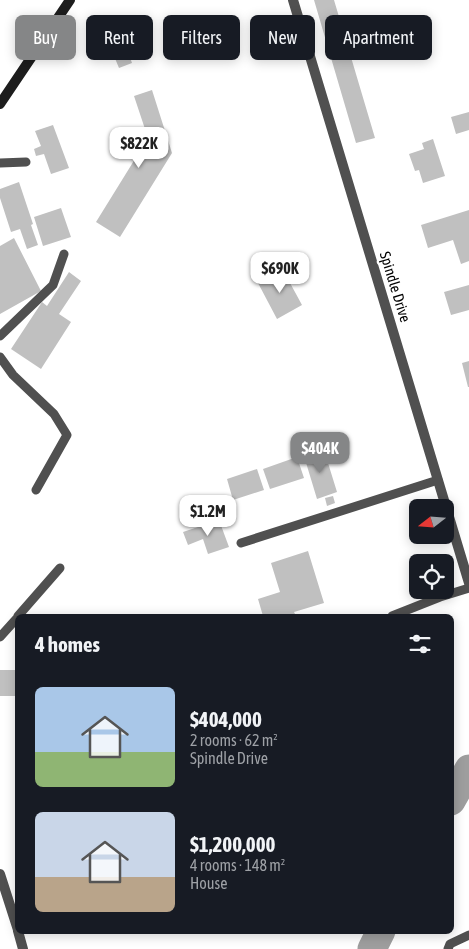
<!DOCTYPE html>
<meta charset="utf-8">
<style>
body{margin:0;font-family:"Asap Condensed",sans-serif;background:#242831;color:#f1f3f6;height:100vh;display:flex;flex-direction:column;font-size:19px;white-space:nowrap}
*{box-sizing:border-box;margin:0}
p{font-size:16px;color:#9ea1a6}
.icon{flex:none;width:28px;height:28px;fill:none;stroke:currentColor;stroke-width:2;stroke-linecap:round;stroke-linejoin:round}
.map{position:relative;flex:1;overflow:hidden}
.drawer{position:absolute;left:15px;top:614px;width:439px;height:320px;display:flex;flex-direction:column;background:#171b24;border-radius:8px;box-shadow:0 2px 12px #0003}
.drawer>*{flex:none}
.top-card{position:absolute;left:15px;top:15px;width:440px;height:45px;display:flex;gap:10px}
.needle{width:32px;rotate:253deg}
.controls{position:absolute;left:409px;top:499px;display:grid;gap:10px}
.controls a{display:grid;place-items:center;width:45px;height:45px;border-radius:8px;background:#171b24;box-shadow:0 2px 12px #0003;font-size:25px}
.price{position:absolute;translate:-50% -42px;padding:0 11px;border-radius:10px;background:#fff;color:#222;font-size:16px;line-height:32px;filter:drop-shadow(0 1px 2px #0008)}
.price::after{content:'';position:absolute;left:50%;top:30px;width:15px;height:11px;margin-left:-8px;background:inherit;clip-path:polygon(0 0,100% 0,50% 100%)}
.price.selected{background:#858687;color:#fff}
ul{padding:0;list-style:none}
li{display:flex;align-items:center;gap:15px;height:125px;padding:0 20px}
li span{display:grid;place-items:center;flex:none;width:140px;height:100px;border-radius:8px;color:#555}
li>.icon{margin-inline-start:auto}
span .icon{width:60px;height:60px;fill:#fffc;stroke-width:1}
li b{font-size:21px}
h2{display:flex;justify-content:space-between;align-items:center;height:60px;padding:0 20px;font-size:21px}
.chip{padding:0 18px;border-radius:8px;background:#171b24;box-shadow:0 2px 12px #0003;font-size:18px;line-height:45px}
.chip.selected{background:#858687;color:#fff}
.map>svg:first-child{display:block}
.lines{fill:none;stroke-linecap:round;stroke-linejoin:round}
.river{stroke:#9e9e9e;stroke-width:29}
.building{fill:#c0c0c0}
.service{stroke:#505050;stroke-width:9}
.minor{stroke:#505050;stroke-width:10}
.secondary{stroke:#1d1d1d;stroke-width:10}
.labels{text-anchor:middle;stroke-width:4.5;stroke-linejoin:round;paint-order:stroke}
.street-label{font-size:15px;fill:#000;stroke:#fff}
</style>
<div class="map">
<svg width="469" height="949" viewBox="0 0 469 949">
<rect width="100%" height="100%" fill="#fff"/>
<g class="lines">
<path class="river" d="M 451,801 L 469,769
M 372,949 L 381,931"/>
</g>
<path class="building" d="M 314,0 L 334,0 L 375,138 L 356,143 Z
M 116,18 L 132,63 L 119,68 L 114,56 L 109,58 L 98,25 Z
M 152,90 L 172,153 L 120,237 L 96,222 L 148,138 L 134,96 Z
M 469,112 L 469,130 L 456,134 L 451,117 Z
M 53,125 L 69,168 L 51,174 L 44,154 L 36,156 L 34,149 L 41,146 L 35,131 Z
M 433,139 L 445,176 L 423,183 L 419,170 L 415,171 L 409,154 L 424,149 L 422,143 Z
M 19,182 L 33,224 L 31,225 L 38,245 L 27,249 L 20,229 L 11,232 L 0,198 L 0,189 Z
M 61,208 L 71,237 L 43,246 L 34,217 Z
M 469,210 L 469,261 L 461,264 L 453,240 L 428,248 L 421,225 Z
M 14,238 L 41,291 L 0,314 L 0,246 Z
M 283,270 L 302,305 L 277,319 L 258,283 Z
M 69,272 L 81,281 L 59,314 L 71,322 L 41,369 L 11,349 L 42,302 L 47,306 Z
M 469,285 L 469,310 L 451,315 L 444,292 Z
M 469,361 L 469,387 L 468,387 L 462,363 Z
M 324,450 L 337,492 L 317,499 L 304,456 Z
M 297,457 L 304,478 L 270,489 L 263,469 Z
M 257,469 L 264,490 L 233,500 L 227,479 Z
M 333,496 L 335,503 L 327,506 L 325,498 Z
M 219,520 L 229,547 L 208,554 L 203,539 L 188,545 L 183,532 Z
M 308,551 L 324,603 L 294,612 L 296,616 L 263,616 L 258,599 L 280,592 L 271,563 Z
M 0,670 L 18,670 L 18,696 L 0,696 Z"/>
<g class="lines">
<path class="service" d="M 0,163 L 26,162
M 0,336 L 53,285 L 64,254
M 0,357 L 13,375 L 54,414 L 67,435 L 36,490
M 241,543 L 438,480
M 18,616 L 60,568
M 392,616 L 440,597 L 469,588
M 0,637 L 18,617
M 448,949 L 450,944 L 469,935"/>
<path class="minor" d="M 293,0 L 469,583
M 0,874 L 18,930
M 18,931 L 23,949"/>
<path class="secondary" d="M 0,104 L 70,0"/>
</g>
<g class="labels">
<g class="street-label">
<text transform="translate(395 287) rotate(73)" y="5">Spindle Drive</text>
</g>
</g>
</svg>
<div class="controls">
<a><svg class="needle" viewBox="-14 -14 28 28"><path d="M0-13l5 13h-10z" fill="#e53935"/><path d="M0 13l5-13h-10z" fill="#9ea1a6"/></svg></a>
<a><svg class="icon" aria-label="locate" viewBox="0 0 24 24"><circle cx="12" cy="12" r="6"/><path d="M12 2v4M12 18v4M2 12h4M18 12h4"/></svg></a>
</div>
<b class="price" style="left:139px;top:169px">$822K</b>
<b class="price" style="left:280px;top:294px">$690K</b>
<b class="price selected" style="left:320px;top:474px">$404K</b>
<b class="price" style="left:208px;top:537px">$1.2M</b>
<div class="top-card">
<a class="chip selected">Buy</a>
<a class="chip">Rent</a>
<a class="chip">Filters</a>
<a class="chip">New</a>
<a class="chip">Apartment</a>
</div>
<section class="drawer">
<h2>4 homes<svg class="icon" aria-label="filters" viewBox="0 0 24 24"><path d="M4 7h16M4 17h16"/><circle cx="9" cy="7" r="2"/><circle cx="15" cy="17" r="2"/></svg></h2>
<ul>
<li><span style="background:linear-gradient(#a9c7e8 65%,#8fb573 0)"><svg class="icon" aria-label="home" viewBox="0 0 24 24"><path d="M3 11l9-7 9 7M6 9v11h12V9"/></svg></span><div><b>$404,000</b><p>2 rooms · 62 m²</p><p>Spindle Drive</p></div></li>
<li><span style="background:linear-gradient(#c9d6e8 65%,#b9a48a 0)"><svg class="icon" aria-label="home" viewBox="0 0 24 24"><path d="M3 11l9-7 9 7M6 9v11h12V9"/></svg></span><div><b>$1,200,000</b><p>4 rooms · 148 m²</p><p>House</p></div></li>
</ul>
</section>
</div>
